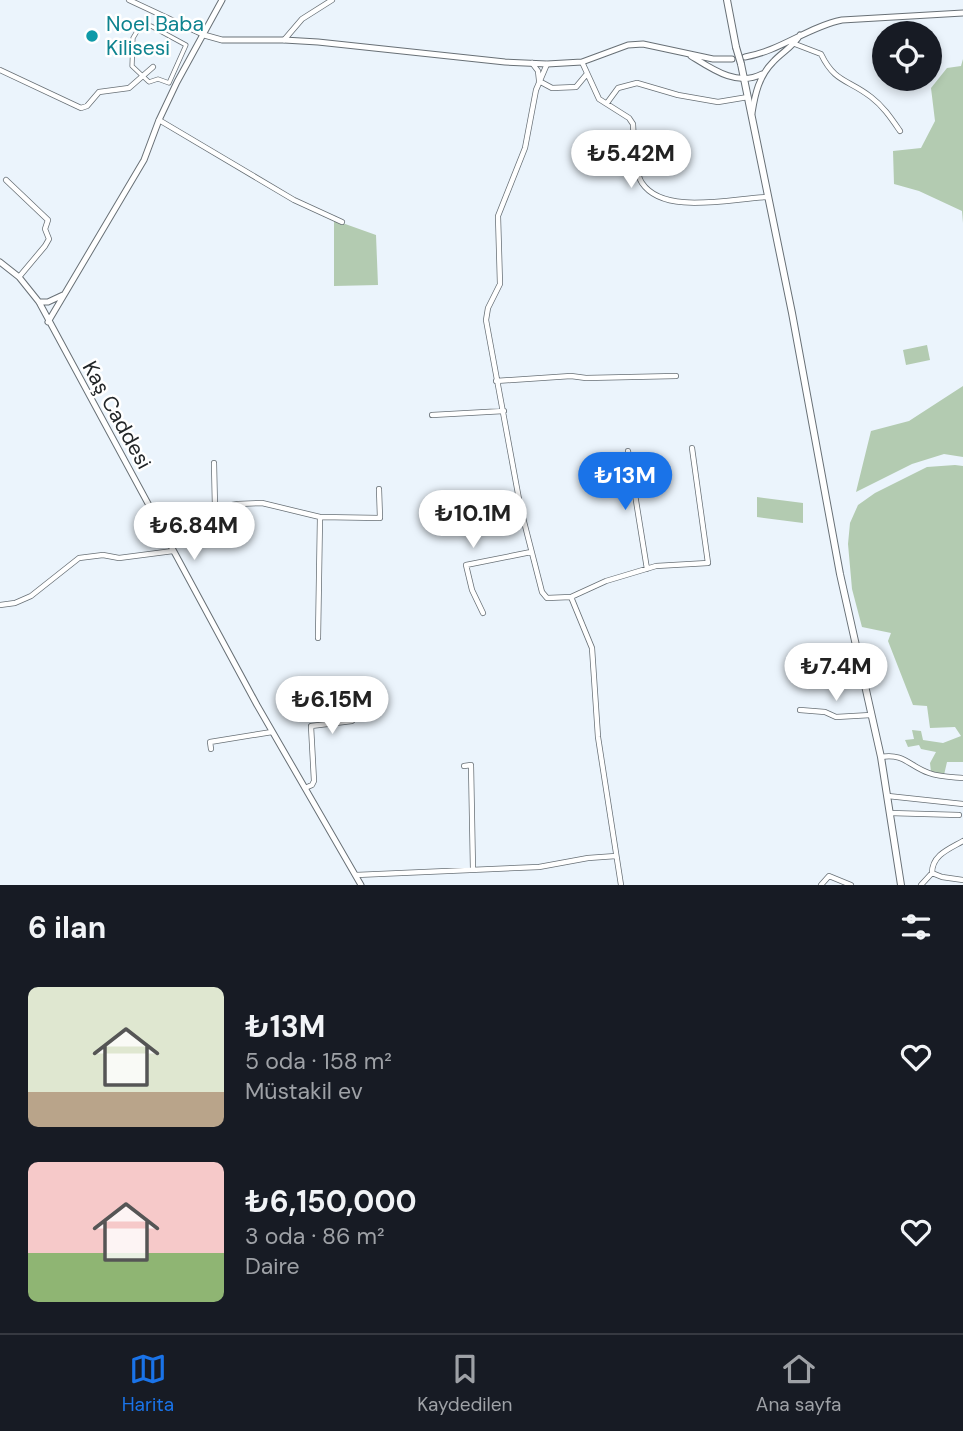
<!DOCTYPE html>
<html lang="tr">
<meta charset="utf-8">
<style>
body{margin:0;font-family:"DM Sans",sans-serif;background:#242831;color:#f1f3f6;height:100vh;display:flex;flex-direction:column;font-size:26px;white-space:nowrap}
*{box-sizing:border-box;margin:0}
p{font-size:23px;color:#9ea1a6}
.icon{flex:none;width:38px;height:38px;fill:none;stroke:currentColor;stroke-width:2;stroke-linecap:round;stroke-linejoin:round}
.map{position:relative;height:885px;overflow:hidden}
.panel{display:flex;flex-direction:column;background:#171b24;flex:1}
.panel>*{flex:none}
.tools{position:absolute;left:872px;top:21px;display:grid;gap:14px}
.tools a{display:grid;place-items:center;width:70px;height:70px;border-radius:50%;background:#171b24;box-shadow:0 4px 10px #0003;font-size:35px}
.price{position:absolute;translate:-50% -60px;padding:0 16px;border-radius:24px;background:#fff;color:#222;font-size:23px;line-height:46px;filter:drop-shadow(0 2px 4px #0008)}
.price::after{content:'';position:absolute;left:50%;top:42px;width:21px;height:16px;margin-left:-10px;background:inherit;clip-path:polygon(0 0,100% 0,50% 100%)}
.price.active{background:#1a73e8;color:#fff}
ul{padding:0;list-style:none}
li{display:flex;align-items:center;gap:21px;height:175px;padding:0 28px}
li span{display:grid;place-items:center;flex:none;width:196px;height:140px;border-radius:10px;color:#555}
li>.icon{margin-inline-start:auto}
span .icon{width:84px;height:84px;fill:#fffc;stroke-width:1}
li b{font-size:30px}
h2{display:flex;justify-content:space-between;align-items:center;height:84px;padding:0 28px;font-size:30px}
.dock{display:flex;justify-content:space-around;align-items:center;height:98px;border-top:2px solid #363941;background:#171b24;font-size:19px;color:#9ea1a6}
.dock a{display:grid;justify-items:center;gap:4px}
.dock .active{color:#1a73e8}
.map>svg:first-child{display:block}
.green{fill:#b3cbb1}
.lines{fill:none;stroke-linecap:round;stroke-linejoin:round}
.pedestrian-casing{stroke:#687076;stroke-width:5}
.minor-casing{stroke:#687076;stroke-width:6}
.tertiary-casing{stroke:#687076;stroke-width:7}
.secondary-casing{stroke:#687076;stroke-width:8}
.pedestrian{stroke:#fff;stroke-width:3.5}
.minor{stroke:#fff;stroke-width:4.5}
.tertiary{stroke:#fff;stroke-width:5}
.secondary{stroke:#fff;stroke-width:6}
.secondary-bridge-casing{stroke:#687076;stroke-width:8;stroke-linecap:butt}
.secondary-bridge{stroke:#fff;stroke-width:6}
.culture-dot{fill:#0f9aa8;stroke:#fff;stroke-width:2.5}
.labels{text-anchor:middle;stroke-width:5;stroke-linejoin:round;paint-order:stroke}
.culture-label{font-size:21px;fill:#0d838f;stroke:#fff;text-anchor:start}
.street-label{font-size:21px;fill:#222628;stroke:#fff}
</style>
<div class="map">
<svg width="963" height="885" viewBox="0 0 963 885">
<rect width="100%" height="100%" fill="#ebf4fc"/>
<path class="green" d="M 963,59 L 963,223 L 962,211 L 919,191 L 894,184 L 893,151 L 921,148 L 935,121 L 931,88 L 947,68 L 961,66 Z
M 334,220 L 376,235 L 378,285 L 334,286 Z
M 927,345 L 930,360 L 906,365 L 903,350 Z
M 963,386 L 963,457 L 944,454 L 912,464 L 856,492 L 871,431 L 909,421 Z
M 955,465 L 963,466 L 963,762 L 947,762 L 944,775 L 931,772 L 930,763 L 936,752 L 921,749 L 919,745 L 908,747 L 905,740 L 914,739 L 912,730 L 921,731 L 923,740 L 943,743 L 961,736 L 955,727 L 930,728 L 927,706 L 913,705 L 888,641 L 891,633 L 862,627 L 852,589 L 848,544 L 850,523 L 858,505 L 875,493 L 927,467 Z
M 757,497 L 803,503 L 803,523 L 757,517 Z"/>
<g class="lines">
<g class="pedestrian-casing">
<path id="pedestrian" d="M 151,26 L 186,45 L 169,83 L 158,79 L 149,82 L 132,66 L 133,38 L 139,28 Z"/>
</g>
<g class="minor-casing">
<path id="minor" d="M 129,0 L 204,35
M 284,40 L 302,19 L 332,0
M 795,44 L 821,54 C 835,83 848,79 871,97 C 883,106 891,118 900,131
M 582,62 L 599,99 L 629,118 L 633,124 C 634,139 634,171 642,183 C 664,216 733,198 768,197
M 532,63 L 538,71 L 539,80
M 547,64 L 536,90 L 525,148 L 498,216 L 500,284 L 488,308 L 486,320 L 521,510 L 542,592 L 547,598 L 571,597 L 592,648 L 598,737 L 621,885
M 0,70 L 81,108 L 87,106 L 99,92 L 129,88 L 153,67
M 539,81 L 552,88 L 576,87 L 586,75
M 607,103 L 618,88 L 637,83 L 678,95 L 718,102 L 748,97
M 159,120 L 294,200 L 342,222
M 6,180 L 48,220 L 45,229 L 49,239 L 45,246 L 19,277
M 496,381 L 571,376 L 586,378 L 676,376
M 432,415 L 504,411
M 628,451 L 647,569
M 214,463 L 215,508
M 155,517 L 238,504 L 262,503 L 320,517 L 380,518 L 379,489
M 571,597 L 606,581 L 656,566 L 708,563 L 692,448
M 0,605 L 15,603 L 31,596 L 79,558 L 103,555 L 119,558 L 173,551
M 483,613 L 472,590 L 466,565 L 531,552
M 318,638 L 320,517
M 800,710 L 825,712 L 836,717 L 871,715
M 211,749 L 210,742 L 272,732
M 881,757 C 904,753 909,766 929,773 C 939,777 952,777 963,778
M 464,766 L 471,765 L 473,870
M 305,788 L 312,785 L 314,781 L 311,726 L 352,721 L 351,684
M 888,796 L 963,804
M 890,813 L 959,815
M 932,873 C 932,855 949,849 963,841
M 356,875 L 539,867 L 588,858 L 616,856
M 821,885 L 829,876 L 851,885
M 921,885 L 932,873 L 942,877 L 963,880"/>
</g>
<g class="tertiary-casing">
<path id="tertiary" d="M 204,35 L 222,40 L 284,40 L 318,42 L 505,62 L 547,64 L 582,62 L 628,45 L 643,44 L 713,59 L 732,59
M 691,56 C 712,69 737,87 762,74
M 745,57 C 780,51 808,27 842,20 L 963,13
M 752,113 C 755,94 759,76 773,62 C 782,52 793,47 800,35
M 0,262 L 19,277 L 39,302 L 257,705 L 361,885
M 39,302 L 48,302 L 63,295
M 48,322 L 144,160 L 159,120 L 177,82 L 222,0"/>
</g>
<g class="secondary-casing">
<path id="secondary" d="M 727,0 L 736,47
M 741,64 L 792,313 L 840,574 L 881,757 L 901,885"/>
</g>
<use href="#pedestrian" class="pedestrian"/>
<use href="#minor" class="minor"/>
<use href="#tertiary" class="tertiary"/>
<use href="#secondary" class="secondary"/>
<g class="secondary-bridge-casing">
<path id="secondary-bridge" d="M 736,47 L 741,64"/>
</g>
<use href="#secondary-bridge" class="secondary-bridge"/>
</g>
<circle class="culture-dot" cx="92" cy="36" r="7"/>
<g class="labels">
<g class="culture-label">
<text x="106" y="31">Noel Baba<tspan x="106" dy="24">Kilisesi</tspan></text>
</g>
<g class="street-label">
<text transform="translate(117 415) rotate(61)" y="7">Kaş Caddesi</text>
</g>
</g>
</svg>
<div class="tools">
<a><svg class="icon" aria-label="locate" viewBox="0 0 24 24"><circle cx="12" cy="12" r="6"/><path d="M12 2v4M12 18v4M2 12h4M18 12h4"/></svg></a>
</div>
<b class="price" style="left:631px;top:190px">₺5.42M</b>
<b class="price active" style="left:625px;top:512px">₺13M</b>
<b class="price" style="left:473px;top:550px">₺10.1M</b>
<b class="price" style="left:194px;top:562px">₺6.84M</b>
<b class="price" style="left:836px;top:703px">₺7.4M</b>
<b class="price" style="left:332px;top:736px">₺6.15M</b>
</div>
<section class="panel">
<h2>6 ilan<svg class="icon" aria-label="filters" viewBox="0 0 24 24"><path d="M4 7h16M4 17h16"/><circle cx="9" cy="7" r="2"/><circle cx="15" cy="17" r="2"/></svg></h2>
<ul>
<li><span style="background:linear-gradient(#dfe7d0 75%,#b9a48a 0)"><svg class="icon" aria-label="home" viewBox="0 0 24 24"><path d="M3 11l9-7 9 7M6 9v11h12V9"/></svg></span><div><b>₺13M</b><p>5 oda · 158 m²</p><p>Müstakil ev</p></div><svg class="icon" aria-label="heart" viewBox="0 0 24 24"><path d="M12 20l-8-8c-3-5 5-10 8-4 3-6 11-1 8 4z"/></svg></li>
<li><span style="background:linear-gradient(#f6c9c9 65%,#8fb573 0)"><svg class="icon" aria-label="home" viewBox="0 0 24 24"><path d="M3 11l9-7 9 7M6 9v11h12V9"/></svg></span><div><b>₺6,150,000</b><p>3 oda · 86 m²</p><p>Daire</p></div><svg class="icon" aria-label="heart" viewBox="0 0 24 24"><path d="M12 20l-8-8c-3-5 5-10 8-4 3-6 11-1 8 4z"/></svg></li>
</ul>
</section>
<nav class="dock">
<a class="active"><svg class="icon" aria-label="map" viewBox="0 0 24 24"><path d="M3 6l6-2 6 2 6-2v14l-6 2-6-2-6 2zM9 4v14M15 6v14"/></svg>Harita</a>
<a><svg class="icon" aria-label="saved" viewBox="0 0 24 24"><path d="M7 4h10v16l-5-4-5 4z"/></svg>Kaydedilen</a>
<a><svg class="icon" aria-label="home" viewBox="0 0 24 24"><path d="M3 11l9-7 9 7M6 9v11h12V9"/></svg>Ana sayfa</a>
</nav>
